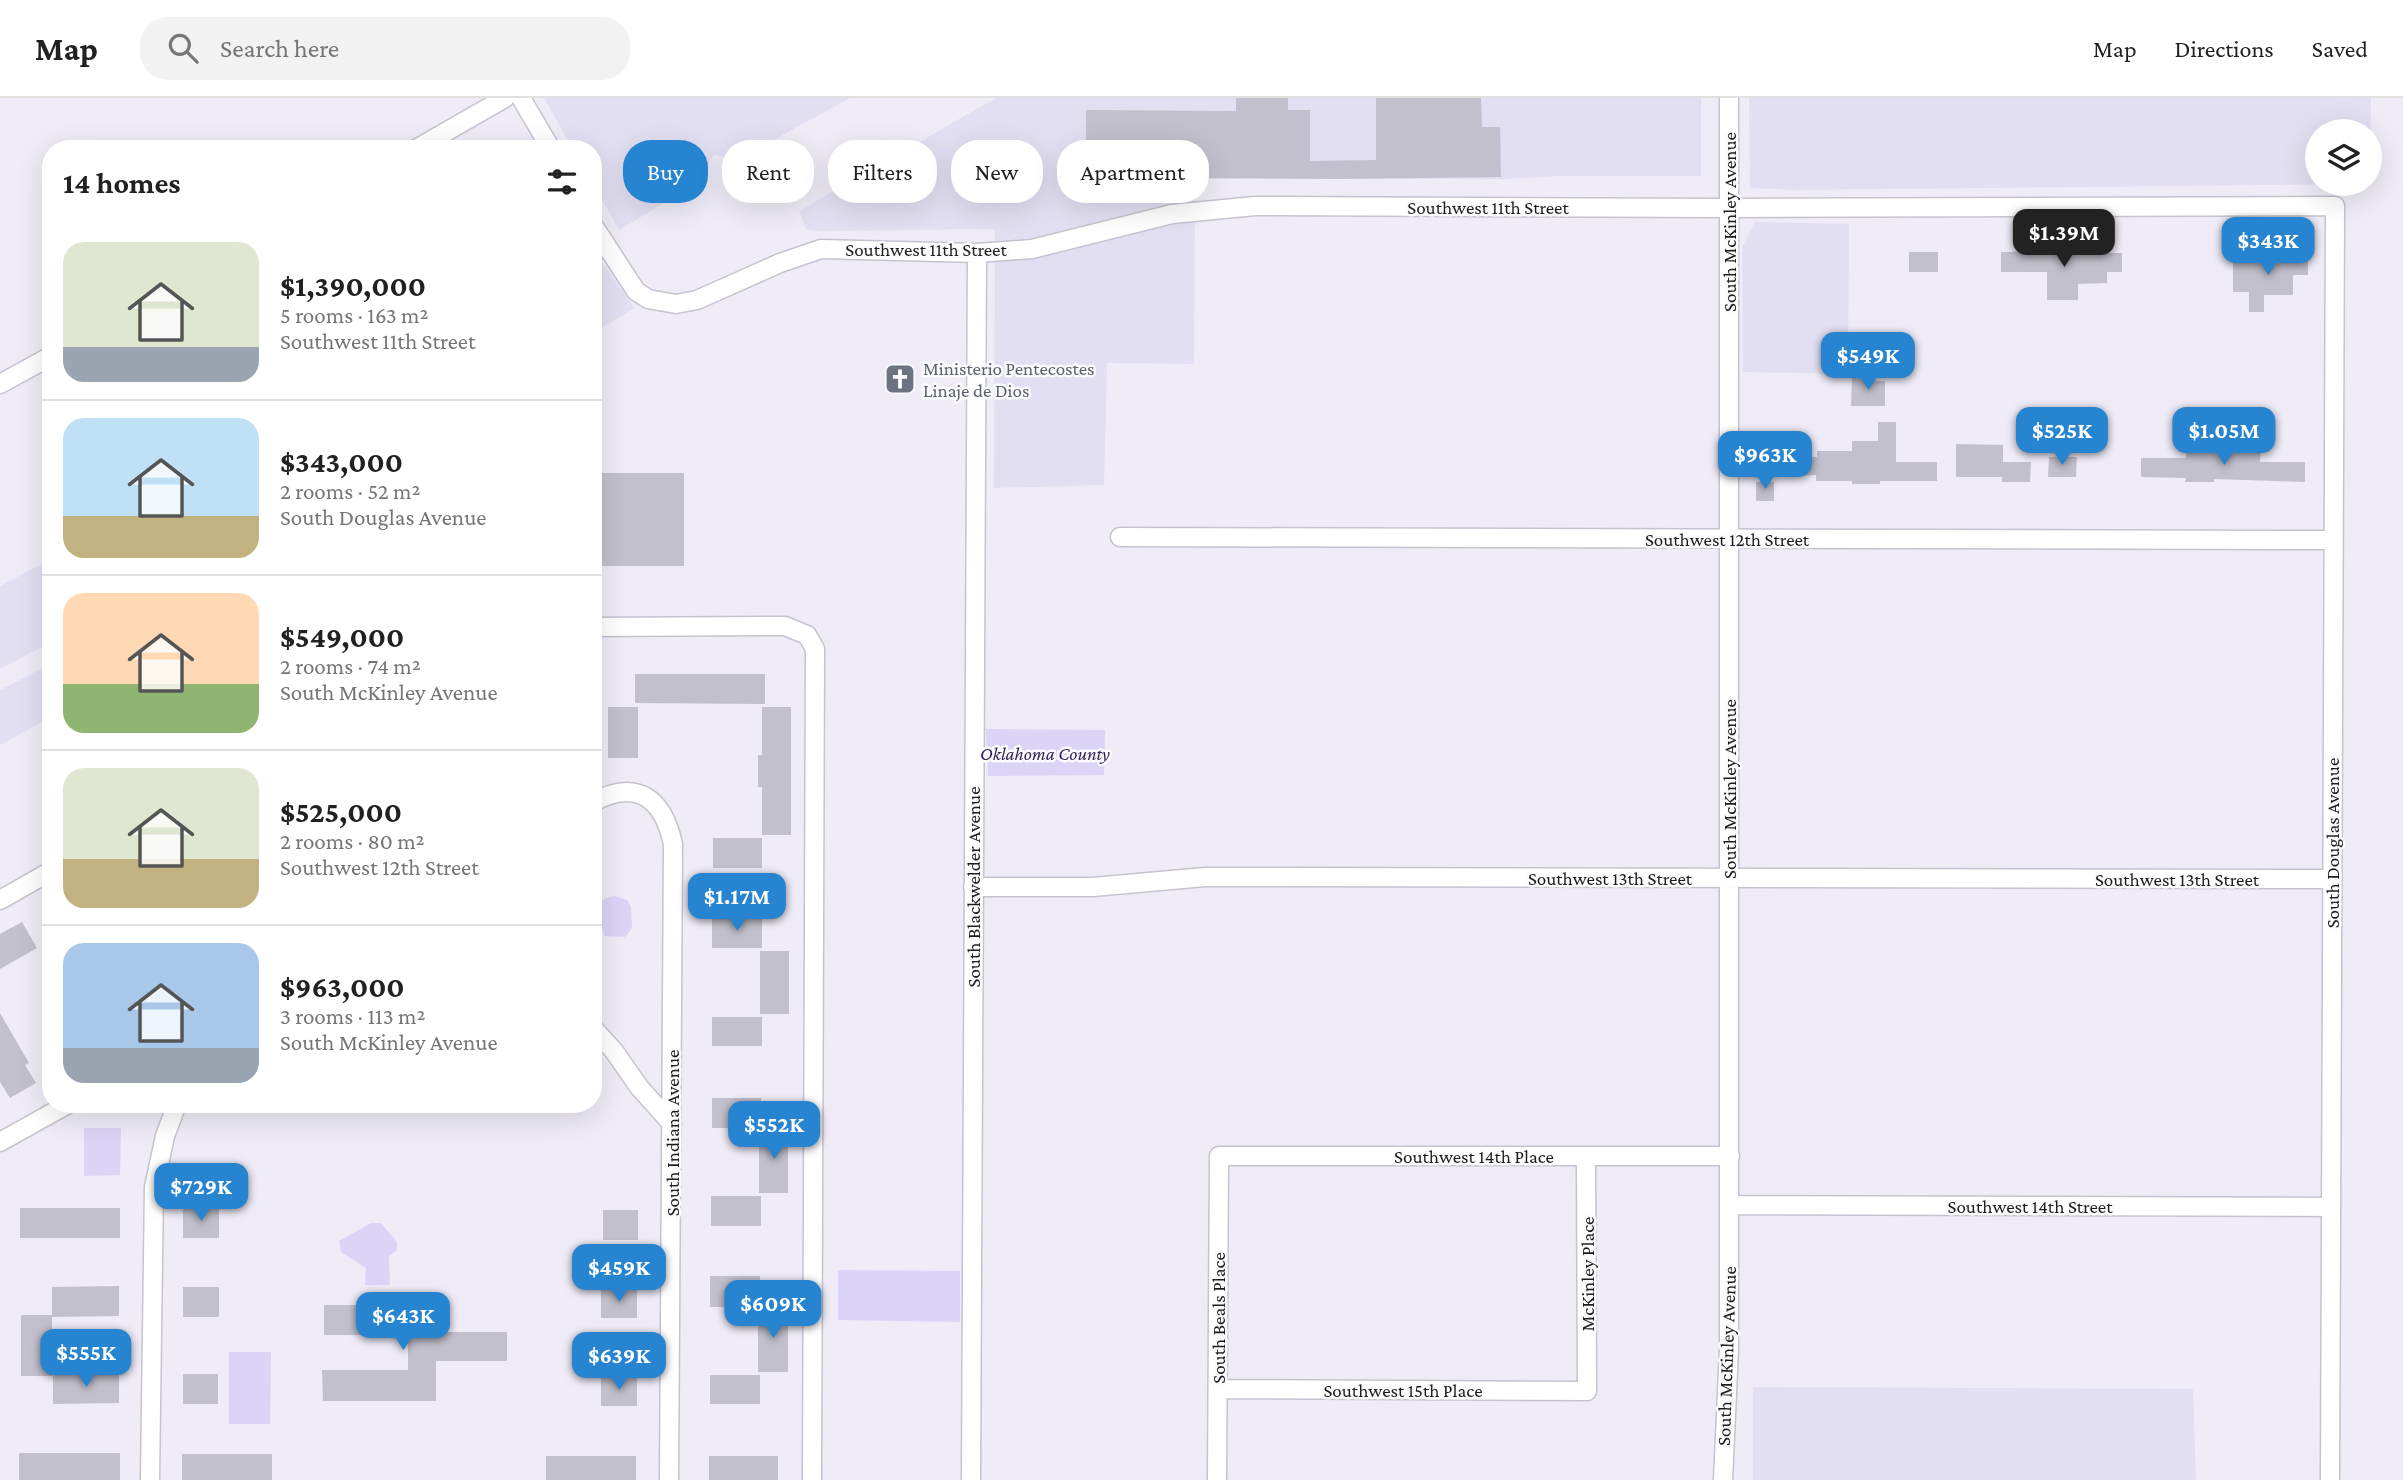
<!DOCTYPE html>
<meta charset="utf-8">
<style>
body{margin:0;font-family:"Crimson Pro",serif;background:#f2f2f2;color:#202124;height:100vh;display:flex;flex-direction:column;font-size:26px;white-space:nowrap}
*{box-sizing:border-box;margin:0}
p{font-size:23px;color:#757577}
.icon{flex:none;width:38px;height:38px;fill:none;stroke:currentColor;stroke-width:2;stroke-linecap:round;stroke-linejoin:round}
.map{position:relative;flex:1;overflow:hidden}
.sheet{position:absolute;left:42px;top:42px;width:560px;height:973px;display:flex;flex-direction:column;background:#fff;border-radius:28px;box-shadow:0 7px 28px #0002}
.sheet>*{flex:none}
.banner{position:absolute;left:623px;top:42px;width:665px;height:63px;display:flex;gap:14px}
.buttons{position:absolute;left:2305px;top:21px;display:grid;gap:14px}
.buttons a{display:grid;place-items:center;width:77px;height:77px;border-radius:50%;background:#fff;box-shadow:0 7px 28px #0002;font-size:35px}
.price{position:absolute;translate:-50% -60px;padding:0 16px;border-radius:14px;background:#2684d1;color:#fff;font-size:23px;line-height:46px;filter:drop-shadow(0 2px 4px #0008)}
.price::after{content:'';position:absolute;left:50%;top:42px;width:21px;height:16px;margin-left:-10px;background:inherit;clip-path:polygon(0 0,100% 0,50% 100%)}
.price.active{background:#222;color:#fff}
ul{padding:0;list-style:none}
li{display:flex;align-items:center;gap:21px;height:175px;padding:0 21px}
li+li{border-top:2px solid #e0e0e0}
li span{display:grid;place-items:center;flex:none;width:196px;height:140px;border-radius:21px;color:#555}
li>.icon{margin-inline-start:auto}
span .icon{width:84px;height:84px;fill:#fffc;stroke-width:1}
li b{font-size:30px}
h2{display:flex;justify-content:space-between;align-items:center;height:84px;padding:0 21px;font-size:30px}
.tag{padding:0 24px;border-radius:28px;background:#fff;box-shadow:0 7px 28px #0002;font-size:24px;line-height:63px}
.tag.active{background:#2684d1;color:#fff}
header{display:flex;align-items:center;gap:42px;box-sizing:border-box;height:98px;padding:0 35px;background:#fff;border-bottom:2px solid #e0e0e0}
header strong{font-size:33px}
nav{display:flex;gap:38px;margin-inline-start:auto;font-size:24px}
.search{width:490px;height:63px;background:#f2f2f2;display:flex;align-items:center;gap:18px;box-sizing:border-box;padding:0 24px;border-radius:28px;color:#757577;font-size:26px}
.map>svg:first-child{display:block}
.built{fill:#e2dff2;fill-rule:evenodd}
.green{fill:#dbd4f6}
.building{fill:#c2c0cc}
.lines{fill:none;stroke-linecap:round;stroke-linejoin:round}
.street-casing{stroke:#c6c3cf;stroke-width:21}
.street{stroke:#fff;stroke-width:18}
.labels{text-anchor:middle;stroke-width:5;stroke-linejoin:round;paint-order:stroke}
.street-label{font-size:19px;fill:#1c1b1f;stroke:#fbfbfd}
.worship-label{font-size:19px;fill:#5b616d;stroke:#fbfbfd;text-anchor:start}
.park-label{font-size:19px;font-style:italic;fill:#332357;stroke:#fbfbfd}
</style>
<header>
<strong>Map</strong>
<div class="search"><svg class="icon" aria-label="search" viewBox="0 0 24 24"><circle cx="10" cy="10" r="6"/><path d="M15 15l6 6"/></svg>Search here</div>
<nav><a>Map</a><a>Directions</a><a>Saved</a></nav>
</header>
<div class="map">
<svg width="2403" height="1382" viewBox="0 0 2403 1382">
<rect width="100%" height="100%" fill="#efecf8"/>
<path class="built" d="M 544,0 L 850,0 L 735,63 L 714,56 L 696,86 L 619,132 L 593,86 L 593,51 L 573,51 Z
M 996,0 L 1701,0 L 1701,78 L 1559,78 L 1506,81 L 1195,81 L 1194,266 L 1107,265 L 1104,387 L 994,390 L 995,131 L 819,133 L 806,131 L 799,113 Z
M 1749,0 L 2371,0 L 2370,86 L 1794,92 L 1750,90 ZM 2370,33 L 2370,86 L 2317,86 L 2317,33 Z
M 1755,124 L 1849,126 L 1848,276 L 1743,274 L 1742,149 Z
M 602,165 L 635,210 L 593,235 L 593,170 Z
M 51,461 L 51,544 L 0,571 L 0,488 Z
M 51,566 L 51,619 L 0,647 L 0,592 Z
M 1753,1289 L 2193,1291 L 2196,1382 L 1753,1382 Z"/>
<path class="green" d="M 986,631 L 1105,632 L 1104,677 L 988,678 Z
M 615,798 L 627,802 L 631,809 L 632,830 L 625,839 L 605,838 C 596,818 585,804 615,798 Z
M 84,1030 L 121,1030 L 120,1077 L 84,1078 Z
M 371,1125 L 381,1125 L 397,1144 L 397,1152 L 389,1158 L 390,1187 L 365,1187 L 366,1170 L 341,1154 L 339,1143 Z
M 838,1172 L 960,1173 L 960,1224 L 838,1222 Z
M 229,1254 L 271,1254 L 270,1326 L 229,1326 Z"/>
<path class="building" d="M 1236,0 L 1288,0 L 1288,12 L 1310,12 L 1310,63 L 1376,62 L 1376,0 L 1481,0 L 1482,29 L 1500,29 L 1501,79 L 1337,81 L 1086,79 L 1086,12 L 1236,13 Z
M 2078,153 L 2078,155 L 2122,155 L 2122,174 L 2107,174 L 2107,185 L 2078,186 L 2078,202 L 2047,202 L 2047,174 L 2001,174 L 2001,154 Z
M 1909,154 L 1938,154 L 1938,174 L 1909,174 Z
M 2278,156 L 2308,156 L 2308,177 L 2293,177 L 2293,197 L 2264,197 L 2264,214 L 2249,214 L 2249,194 L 2233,194 L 2233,161 L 2278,161 Z
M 1852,278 L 1873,279 L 1873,283 L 1885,283 L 1885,308 L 1851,308 Z
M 1878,324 L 1896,324 L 1896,364 L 1937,364 L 1937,383 L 1880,383 L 1880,386 L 1852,386 L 1852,383 L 1816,383 L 1816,377 L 1772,379 L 1771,360 L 1817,359 L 1817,353 L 1852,353 L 1852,343 L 1878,343 Z
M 1956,346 L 2003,347 L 2003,364 L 2031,364 L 2030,384 L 2002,384 L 2002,379 L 1956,379 Z
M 2237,347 L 2261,347 L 2260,364 L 2305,364 L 2305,384 L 2214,381 L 2214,384 L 2185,384 L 2186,380 L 2141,379 L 2141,360 L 2186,360 L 2186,354 L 2237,354 Z
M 2049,359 L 2077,359 L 2076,379 L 2048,379 Z
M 593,375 L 684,375 L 684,468 L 593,468 Z
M 1756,384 L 1774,384 L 1774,403 L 1756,403 Z
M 635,576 L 765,576 L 765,606 L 635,605 Z
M 608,609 L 638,609 L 638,660 L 608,660 Z
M 762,609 L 791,609 L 791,737 L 762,737 L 762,689 L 758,689 L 758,657 L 762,657 Z
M 713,740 L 762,740 L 762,770 L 713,770 Z
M 712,820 L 762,820 L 762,850 L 712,850 Z
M 22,824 L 37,850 L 0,871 L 0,836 Z
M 760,853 L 789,853 L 789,916 L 760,916 Z
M 0,915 L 29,965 L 25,967 L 36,985 L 10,1000 L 0,984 Z
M 712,919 L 762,919 L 762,948 L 712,948 Z
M 712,1000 L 761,1000 L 761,1030 L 712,1030 Z
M 759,1032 L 788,1032 L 788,1095 L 759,1095 Z
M 711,1098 L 761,1098 L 761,1128 L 711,1128 Z
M 20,1110 L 120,1110 L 120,1140 L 20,1140 Z
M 183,1110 L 219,1110 L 219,1140 L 183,1140 Z
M 603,1112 L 638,1112 L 638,1142 L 603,1142 Z
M 710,1178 L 760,1178 L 760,1209 L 710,1209 Z
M 119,1188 L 119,1218 L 52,1219 L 52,1189 Z
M 183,1189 L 219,1189 L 219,1219 L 183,1219 Z
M 601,1191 L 637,1191 L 637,1220 L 601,1220 Z
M 324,1207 L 437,1207 L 437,1234 L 507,1234 L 507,1263 L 436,1263 L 436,1303 L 323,1303 L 322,1272 L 408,1272 L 408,1237 L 324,1237 Z
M 758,1211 L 788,1211 L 788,1274 L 758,1274 Z
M 21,1217 L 52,1217 L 52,1278 L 21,1278 Z
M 53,1276 L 119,1276 L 119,1305 L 53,1306 Z
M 183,1276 L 218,1276 L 218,1306 L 183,1306 Z
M 710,1277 L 760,1277 L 760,1306 L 710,1306 Z
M 601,1279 L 637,1279 L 637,1308 L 601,1308 Z
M 19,1355 L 120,1355 L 120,1382 L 19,1382 Z
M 182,1356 L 272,1356 L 272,1382 L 182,1382 Z
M 546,1358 L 636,1358 L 636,1382 L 546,1382 Z
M 709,1358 L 778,1358 L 778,1382 L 709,1382 Z"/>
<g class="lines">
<g class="street-casing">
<path id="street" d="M 521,0 L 551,51
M 416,51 L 505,0
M 593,127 L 636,193 L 648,201 L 676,206 L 697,202 L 780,165 L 821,151 L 977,155 L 1032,151 L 1172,116 L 1255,108 L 1729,110 L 2335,108 L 2330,1382
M 0,286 L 51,258
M 1120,439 L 2333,442
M 593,529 L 785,528 L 807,537 L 815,551 L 812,1382
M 593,704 C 638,680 663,701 673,746 L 669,1382
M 973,789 L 1093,789 L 1205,779 L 2332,781
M 0,802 L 51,773
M 593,930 L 614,953 L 639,989 L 672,1026
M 0,1044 L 68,1006
M 1729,1107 L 2331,1109
M 1218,1291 L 1587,1293 L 1586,1059
M 150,1382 L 154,1089 L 165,1038 L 177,1006
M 971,1382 L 977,155
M 1217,1382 L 1219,1058 L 1730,1058
M 1723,1382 L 1729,1251 L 1729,0"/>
</g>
<use href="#street" class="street"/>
</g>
<defs>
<g id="church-square" transform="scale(1.575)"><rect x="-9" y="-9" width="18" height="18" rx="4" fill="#6b7280" stroke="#fbfbfd"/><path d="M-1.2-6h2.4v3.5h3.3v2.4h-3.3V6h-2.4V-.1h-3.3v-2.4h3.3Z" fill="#fff"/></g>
</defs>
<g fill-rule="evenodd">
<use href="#church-square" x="900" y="281"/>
</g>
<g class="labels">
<g class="street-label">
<text x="1488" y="116">Southwest 11th Street</text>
<text transform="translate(1729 124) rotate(-90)" y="7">South McKinley Avenue</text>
<text x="926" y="158">Southwest 11th Street</text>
<text x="1727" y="448">Southwest 12th Street</text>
<text transform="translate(1729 691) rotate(-90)" y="7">South McKinley Avenue</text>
<text transform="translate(2332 745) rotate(-90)" y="7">South Douglas Avenue</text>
<text x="1610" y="787">Southwest 13th Street</text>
<text x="2177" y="788">Southwest 13th Street</text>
<text transform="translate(973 789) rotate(-90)" y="7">South Blackwelder Avenue</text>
<text transform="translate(672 1035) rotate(-90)" y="7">South Indiana Avenue</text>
<text x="1474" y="1065">Southwest 14th Place</text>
<text x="2030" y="1115">Southwest 14th Street</text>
<text transform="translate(1587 1176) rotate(-90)" y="7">McKinley Place</text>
<text transform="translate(1218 1220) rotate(-90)" y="7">South Beals Place</text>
<text transform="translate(1726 1258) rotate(-88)" y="7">South McKinley Avenue</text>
<text x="1403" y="1299">Southwest 15th Place</text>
</g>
<g class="worship-label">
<text x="923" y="277">Ministerio Pentecostes<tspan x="923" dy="22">Linaje de Dios</tspan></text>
</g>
<g class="park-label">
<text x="1045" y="662">Oklahoma County</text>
</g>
</g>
</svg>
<div class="buttons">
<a><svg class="icon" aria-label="layers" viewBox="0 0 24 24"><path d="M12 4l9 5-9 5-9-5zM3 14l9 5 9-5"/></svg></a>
</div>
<b class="price active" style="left:2064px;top:171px">$1.39M</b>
<b class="price" style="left:2268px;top:179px">$343K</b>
<b class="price" style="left:1868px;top:294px">$549K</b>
<b class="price" style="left:2062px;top:369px">$525K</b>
<b class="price" style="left:2224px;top:369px">$1.05M</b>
<b class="price" style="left:1765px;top:393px">$963K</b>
<b class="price" style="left:737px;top:835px">$1.17M</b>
<b class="price" style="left:774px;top:1063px">$552K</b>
<b class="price" style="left:201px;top:1125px">$729K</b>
<b class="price" style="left:619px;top:1206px">$459K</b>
<b class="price" style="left:773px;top:1242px">$609K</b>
<b class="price" style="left:403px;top:1254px">$643K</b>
<b class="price" style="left:86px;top:1291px">$555K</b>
<b class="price" style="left:619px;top:1294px">$639K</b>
<div class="banner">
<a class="tag active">Buy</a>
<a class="tag">Rent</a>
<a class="tag">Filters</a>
<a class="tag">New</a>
<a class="tag">Apartment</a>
</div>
<section class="sheet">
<h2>14 homes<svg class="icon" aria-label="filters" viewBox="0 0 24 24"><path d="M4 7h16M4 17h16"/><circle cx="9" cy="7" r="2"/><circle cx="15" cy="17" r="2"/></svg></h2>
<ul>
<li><span style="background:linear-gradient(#dfe7d0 75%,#9aa5b1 0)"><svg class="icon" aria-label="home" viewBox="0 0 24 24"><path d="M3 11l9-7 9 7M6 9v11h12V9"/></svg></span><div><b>$1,390,000</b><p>5 rooms · 163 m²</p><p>Southwest 11th Street</p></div></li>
<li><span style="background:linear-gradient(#bfe0f5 70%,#c2b280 0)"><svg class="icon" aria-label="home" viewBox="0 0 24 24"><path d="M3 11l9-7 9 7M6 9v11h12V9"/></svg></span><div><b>$343,000</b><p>2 rooms · 52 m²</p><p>South Douglas Avenue</p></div></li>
<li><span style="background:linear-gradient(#ffd9b3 65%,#8fb573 0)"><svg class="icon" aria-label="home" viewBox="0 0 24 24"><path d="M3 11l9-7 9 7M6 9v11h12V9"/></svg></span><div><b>$549,000</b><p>2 rooms · 74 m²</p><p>South McKinley Avenue</p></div></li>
<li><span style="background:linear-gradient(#dfe7d0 65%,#c2b280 0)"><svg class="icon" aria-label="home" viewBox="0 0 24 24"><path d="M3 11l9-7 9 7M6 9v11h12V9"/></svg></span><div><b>$525,000</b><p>2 rooms · 80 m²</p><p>Southwest 12th Street</p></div></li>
<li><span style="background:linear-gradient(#a9c7e8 75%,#9aa5b1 0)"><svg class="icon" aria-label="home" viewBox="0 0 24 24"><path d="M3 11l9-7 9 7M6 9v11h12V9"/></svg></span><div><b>$963,000</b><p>3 rooms · 113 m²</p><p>South McKinley Avenue</p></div></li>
</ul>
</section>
</div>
